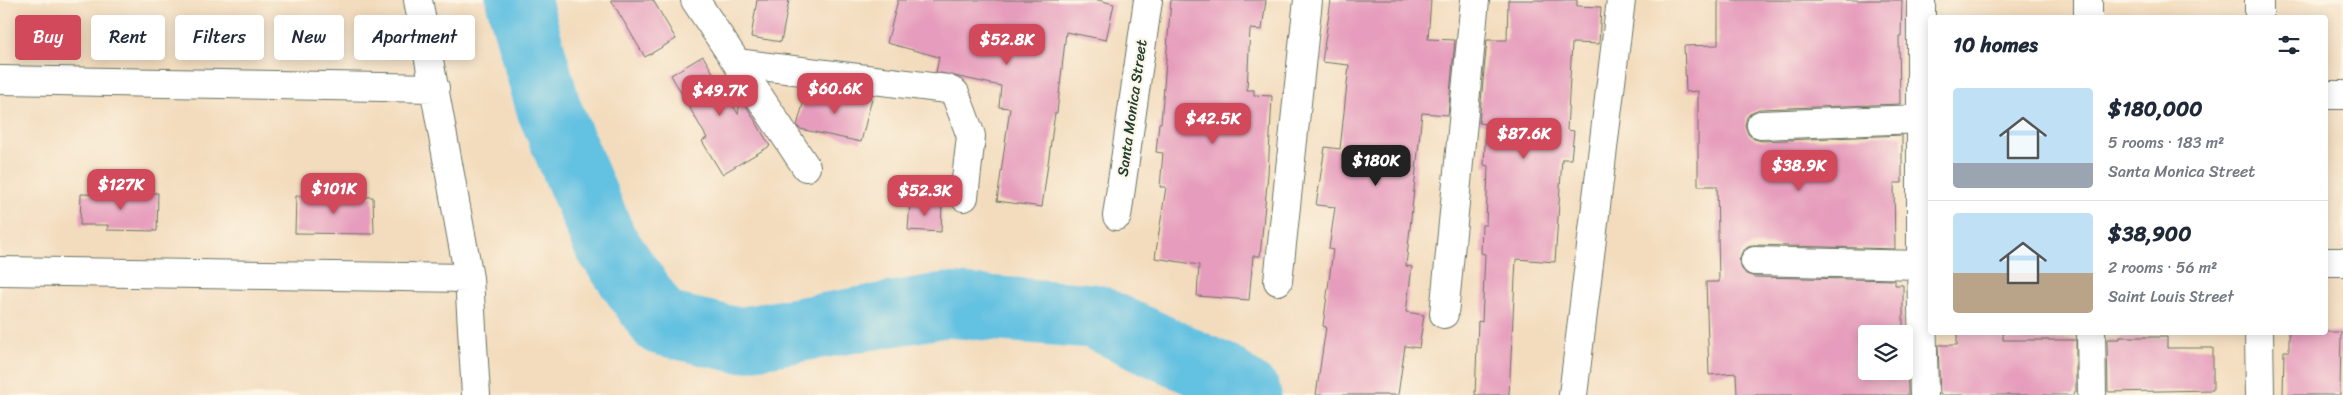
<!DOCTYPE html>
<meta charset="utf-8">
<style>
body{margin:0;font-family:Sriracha,sans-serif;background:#f6f6f7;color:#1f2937;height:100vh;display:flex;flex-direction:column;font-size:19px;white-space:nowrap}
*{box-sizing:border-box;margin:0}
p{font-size:16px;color:#747a83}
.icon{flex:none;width:28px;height:28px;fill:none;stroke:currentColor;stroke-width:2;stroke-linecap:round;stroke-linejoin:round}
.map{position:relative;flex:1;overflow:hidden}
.sheet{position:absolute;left:1928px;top:15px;width:400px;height:320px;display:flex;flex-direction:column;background:#fff;border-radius:5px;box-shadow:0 2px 12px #0003}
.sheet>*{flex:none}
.guide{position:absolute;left:15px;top:15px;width:475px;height:45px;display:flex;gap:10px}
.controls{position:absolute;left:1858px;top:325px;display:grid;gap:10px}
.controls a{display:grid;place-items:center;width:55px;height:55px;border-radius:5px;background:#fff;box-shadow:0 2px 12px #0003;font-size:25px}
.price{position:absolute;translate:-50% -42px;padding:0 11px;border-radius:10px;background:#d1495b;color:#fff;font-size:16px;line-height:32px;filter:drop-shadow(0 1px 2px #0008)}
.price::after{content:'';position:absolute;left:50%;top:30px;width:15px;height:11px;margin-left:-8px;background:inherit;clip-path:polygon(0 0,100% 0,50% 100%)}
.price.on{background:#222;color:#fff}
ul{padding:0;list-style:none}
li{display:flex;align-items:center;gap:15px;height:125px;padding:0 25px}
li+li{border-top:1px solid #e0e1e3}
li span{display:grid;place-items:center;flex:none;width:140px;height:100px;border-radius:5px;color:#555}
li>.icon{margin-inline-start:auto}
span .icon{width:60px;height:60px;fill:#fffc;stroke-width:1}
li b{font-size:21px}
h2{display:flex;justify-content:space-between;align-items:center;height:60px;padding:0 25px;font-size:21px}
.tag{padding:0 18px;border-radius:5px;background:#fff;box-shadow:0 2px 12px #0003;font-size:18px;line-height:45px}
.tag.on{background:#d1495b;color:#fff}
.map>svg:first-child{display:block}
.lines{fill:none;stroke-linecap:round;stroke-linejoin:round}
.river{stroke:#63c1e1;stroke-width:65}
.building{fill:#e69cbc}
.minor-casing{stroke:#697564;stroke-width:30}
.minor{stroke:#fff;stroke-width:28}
.labels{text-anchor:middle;stroke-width:4.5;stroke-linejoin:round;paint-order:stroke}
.street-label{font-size:15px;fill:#1f3d34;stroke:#fcf5e5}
</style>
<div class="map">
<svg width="2343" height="395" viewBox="0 0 2343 395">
<rect width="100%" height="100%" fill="#fcf5e5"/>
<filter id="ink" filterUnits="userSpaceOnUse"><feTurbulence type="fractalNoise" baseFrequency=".02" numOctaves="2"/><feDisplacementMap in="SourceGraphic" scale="10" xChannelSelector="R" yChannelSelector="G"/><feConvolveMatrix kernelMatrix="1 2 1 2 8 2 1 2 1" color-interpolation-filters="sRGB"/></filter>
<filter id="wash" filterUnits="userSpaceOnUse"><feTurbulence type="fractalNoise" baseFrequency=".0096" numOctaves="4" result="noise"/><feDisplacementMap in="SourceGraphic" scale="20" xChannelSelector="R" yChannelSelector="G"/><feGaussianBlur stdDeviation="1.12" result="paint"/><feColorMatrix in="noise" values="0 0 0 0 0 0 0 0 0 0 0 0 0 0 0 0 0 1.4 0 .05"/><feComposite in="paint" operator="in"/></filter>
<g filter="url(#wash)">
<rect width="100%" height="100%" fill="#f3dcbd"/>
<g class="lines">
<path class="river" d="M 518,0 L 549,109 L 605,242 L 661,323 L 737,340 L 946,305 L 1093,316 L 1223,376 L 1249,395"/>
</g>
<g id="blocks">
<path class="building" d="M 611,0 L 653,0 L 676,39 L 645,57 Z
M 757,0 L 789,0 L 781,42 L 751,37 Z
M 898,0 L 1098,0 L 1114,4 L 1106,40 L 1066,32 L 1057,113 L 1055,113 L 1042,207 L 997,201 L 1010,108 L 999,107 L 1001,86 L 936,72 L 939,57 L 887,43 Z
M 1171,0 L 1266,0 L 1262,30 L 1250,29 L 1247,90 L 1254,90 L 1254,95 L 1272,96 L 1268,174 L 1260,256 L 1253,256 L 1249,300 L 1197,296 L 1199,265 L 1155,258 L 1166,187 L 1160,187 L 1163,153 L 1156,152 L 1159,123 L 1161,123 Z
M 1331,0 L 1431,0 L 1428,39 L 1455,40 L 1448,115 L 1422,113 L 1406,266 L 1412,267 L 1406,312 L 1424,315 L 1419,348 L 1405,346 L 1398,395 L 1316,395 L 1326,327 L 1323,326 L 1333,250 L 1329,249 L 1335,207 L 1316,205 L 1325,147 L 1340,149 L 1349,65 L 1322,62 Z
M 1508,0 L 1577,0 L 1577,6 L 1601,7 L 1599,44 L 1572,43 L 1567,130 L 1574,131 L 1571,159 L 1562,159 L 1555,262 L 1516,259 L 1509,395 L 1475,395 L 1478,321 L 1482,322 L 1485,254 L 1481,253 L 1482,225 L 1486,225 L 1488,166 L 1484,165 L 1486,124 L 1479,123 L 1487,40 L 1507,40 Z
M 1718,0 L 1902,0 L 1901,36 L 1899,36 L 1900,104 L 1760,109 L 1752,112 L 1747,117 L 1745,125 L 1748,134 L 1754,139 L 1762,141 L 1902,135 L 1902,183 L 1894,183 L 1895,249 L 1755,245 L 1748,247 L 1742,252 L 1739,261 L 1742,269 L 1746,274 L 1755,277 L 1895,280 L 1895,285 L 1903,285 L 1903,334 L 1866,334 L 1866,371 L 1904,371 L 1904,346 L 1907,346 L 1908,395 L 1737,395 L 1736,373 L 1709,375 L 1706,282 L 1719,282 L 1717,186 L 1698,186 L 1698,91 L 1686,92 L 1684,46 L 1718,45 Z
M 703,56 L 738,114 L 741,97 L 770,146 L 722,174 L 702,141 L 707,138 L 671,75 Z
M 807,89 L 842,99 L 843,92 L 872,98 L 861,142 L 800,129 L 797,126 Z
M 108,192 L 158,193 L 157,231 L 107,230 L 108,225 L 80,225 L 81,194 L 108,195 Z
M 296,196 L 373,197 L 374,234 L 295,233 Z
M 910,201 L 942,203 L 941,232 L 908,230 Z
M 1957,332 L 2003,332 L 2003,340 L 2076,340 L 2076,392 L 2074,392 L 2074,395 L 1940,395 L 1938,345 L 1957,345 Z
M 2289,332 L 2341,332 L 2340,395 L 2283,395 L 2284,351 L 2289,351 Z
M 2120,337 L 2167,337 L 2167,348 L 2213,348 L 2213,390 L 2108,392 L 2107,339 L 2120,339 Z"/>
</g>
</g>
<g filter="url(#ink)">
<use href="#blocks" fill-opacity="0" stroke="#697564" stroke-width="1"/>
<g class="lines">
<g class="minor-casing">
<path id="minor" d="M 418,0 L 469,278 L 476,395
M 695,0 L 806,167
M 1921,0 L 1921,265 L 1924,395
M 2088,0 L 2088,18
M 2259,0 L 2259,18
M 737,63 L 947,89 L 955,93 L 971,136 L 964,197
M 0,80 L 435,88
M 2325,95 L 2343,95
M 1761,125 L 1920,119
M 1117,216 L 1148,0
M 1755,261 L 1921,265
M 2325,262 L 2343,262
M 0,271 L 469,278
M 1278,281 L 1308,0
M 1444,314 L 1475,0
M 2091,332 L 2092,395
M 2259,332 L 2260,395
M 1573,395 L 1621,0"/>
</g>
<use href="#minor" class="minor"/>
</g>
</g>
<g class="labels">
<g class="street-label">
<text transform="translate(1132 108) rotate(-82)" y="5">Santa Monica Street</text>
</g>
</g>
</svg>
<div class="controls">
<a><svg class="icon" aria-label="layers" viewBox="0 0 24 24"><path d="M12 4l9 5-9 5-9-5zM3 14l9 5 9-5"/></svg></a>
</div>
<b class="price" style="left:1007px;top:66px">$52.8K</b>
<b class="price" style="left:835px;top:115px">$60.6K</b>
<b class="price" style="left:720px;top:117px">$49.7K</b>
<b class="price" style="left:1213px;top:145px">$42.5K</b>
<b class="price" style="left:1524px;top:160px">$87.6K</b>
<b class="price on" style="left:1376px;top:187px">$180K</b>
<b class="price" style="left:1799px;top:192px">$38.9K</b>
<b class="price" style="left:121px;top:211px">$127K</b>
<b class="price" style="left:334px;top:215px">$101K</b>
<b class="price" style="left:925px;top:217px">$52.3K</b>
<div class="guide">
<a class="tag on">Buy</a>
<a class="tag">Rent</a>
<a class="tag">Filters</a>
<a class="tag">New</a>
<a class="tag">Apartment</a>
</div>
<section class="sheet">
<h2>10 homes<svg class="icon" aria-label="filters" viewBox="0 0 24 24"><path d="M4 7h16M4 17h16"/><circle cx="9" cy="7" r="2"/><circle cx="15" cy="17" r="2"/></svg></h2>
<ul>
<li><span style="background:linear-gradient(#bfe0f5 75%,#9aa5b1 0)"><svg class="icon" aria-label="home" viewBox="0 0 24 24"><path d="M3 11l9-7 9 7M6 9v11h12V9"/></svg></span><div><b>$180,000</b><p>5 rooms · 183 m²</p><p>Santa Monica Street</p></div></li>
<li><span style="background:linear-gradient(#bfe0f5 60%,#b9a48a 0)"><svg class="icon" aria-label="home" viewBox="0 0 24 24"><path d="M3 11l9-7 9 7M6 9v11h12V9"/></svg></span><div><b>$38,900</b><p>2 rooms · 56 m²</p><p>Saint Louis Street</p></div></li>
</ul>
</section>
</div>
